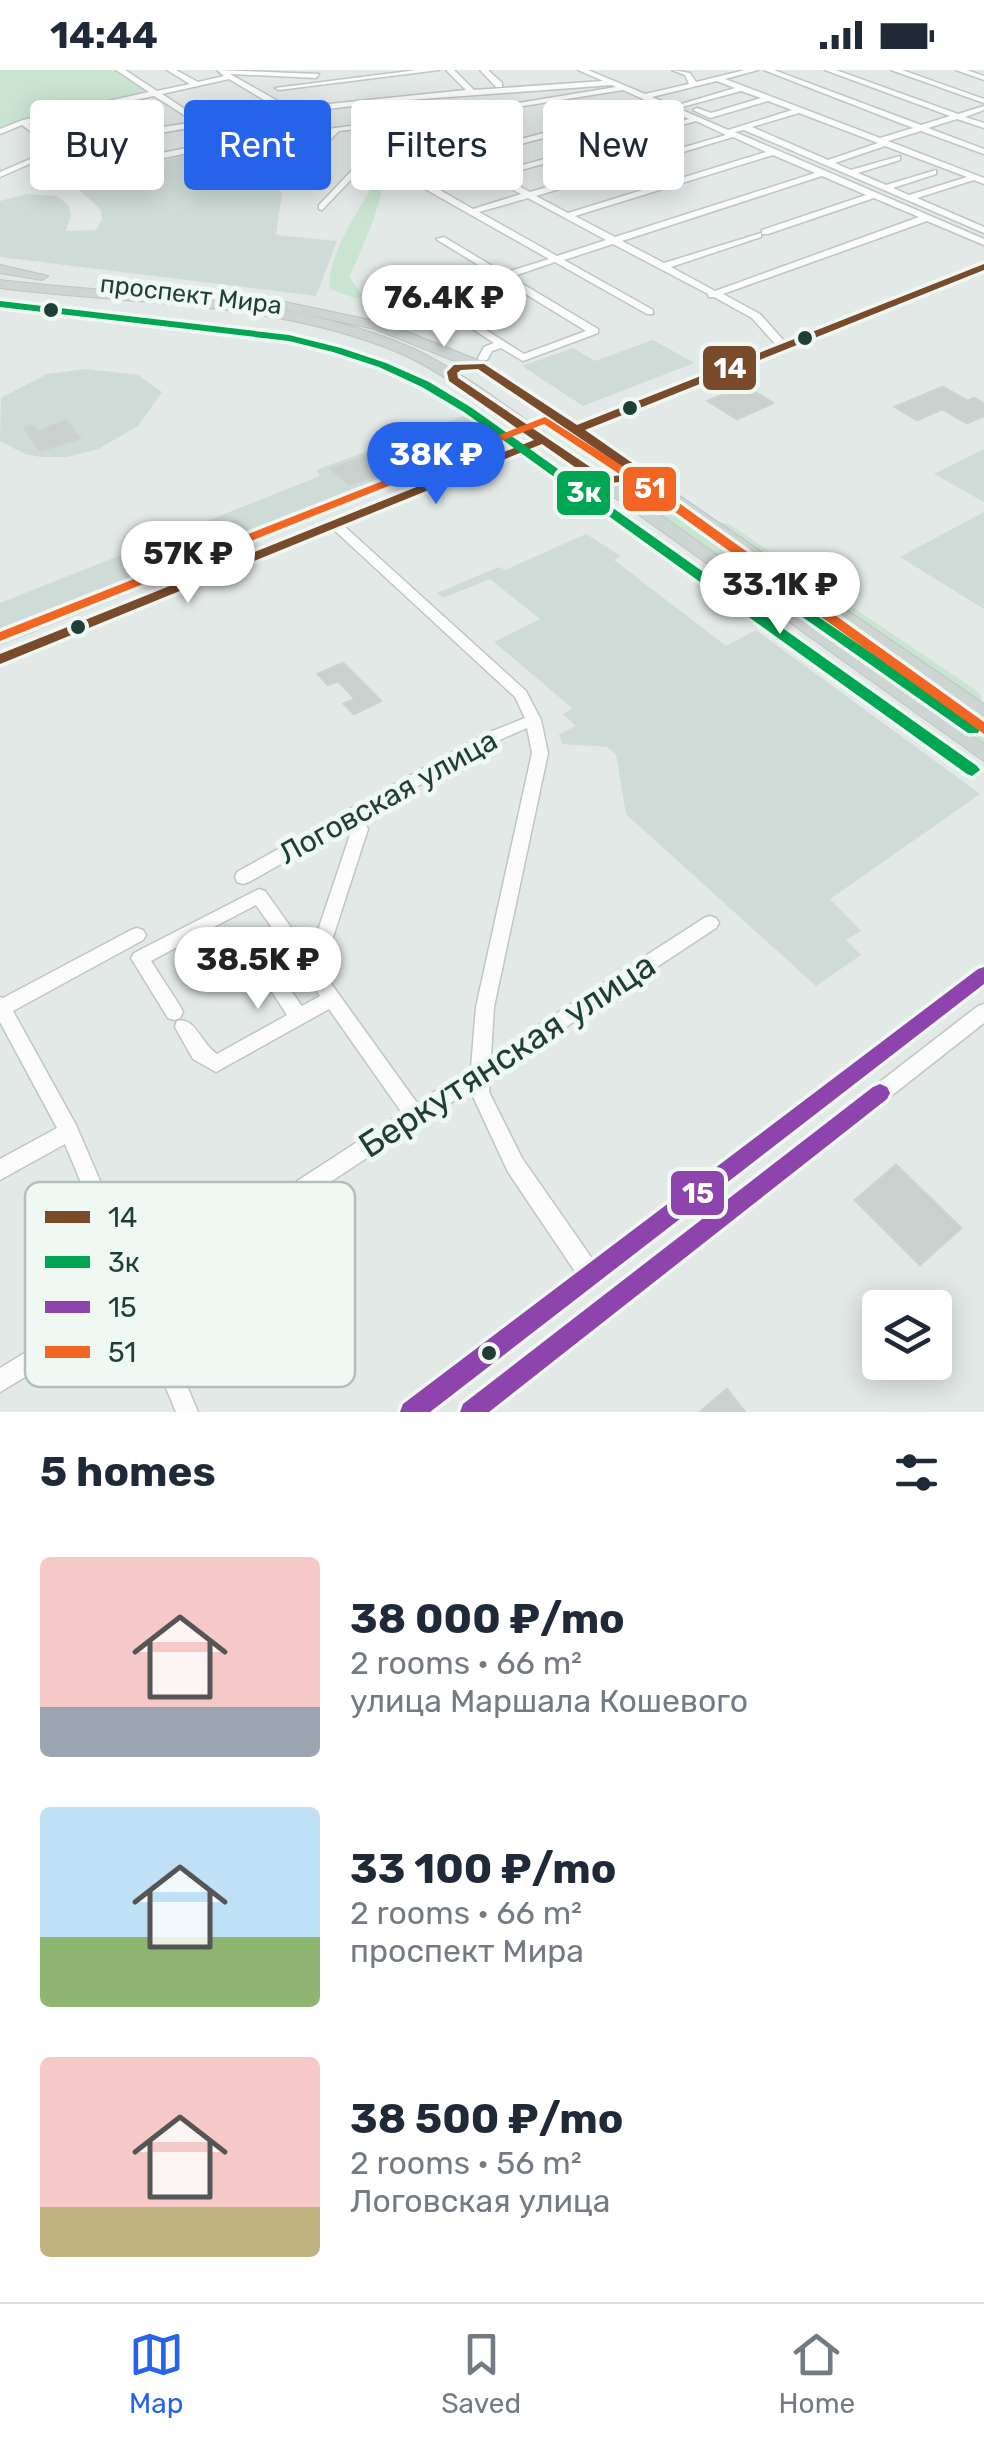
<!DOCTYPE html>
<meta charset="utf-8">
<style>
body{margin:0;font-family:Rubik,sans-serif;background:#f6f6f7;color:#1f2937;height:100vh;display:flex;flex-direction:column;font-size:38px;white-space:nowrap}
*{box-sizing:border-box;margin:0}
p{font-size:32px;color:#747a83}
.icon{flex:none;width:55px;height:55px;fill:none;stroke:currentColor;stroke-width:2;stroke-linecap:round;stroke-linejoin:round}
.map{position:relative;height:1342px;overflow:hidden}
.panel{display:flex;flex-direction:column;background:#fff;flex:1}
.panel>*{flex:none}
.top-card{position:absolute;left:30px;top:30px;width:925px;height:90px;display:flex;gap:20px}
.controls{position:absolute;left:862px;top:1220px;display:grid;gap:20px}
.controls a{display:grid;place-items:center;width:90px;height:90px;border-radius:10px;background:#fff;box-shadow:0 5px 25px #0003;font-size:50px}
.price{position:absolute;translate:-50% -85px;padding:0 22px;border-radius:35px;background:#fff;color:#222;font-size:32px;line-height:65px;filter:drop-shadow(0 2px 5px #0008)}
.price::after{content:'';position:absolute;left:50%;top:60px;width:30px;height:22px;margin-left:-15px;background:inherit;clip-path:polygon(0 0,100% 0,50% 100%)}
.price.current{background:#2563eb;color:#fff}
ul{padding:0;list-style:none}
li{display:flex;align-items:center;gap:30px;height:250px;padding:0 40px}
li span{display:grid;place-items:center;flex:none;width:280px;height:200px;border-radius:10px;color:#555}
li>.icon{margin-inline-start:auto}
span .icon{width:120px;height:120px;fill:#fffc;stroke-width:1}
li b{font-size:42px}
h2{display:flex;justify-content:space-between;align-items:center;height:120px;padding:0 40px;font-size:42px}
.pill{padding:0 35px;border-radius:10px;background:#fff;box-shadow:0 5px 25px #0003;font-size:35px;line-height:90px}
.pill.current{background:#2563eb;color:#fff}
.status{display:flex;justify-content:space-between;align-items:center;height:70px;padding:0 50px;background:#fff;direction:ltr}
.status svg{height:28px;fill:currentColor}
.menu{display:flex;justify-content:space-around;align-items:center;height:140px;border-top:2px solid #e0e1e3;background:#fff;font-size:28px;color:#747a83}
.menu a{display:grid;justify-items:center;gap:5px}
.menu .current{color:#2563eb}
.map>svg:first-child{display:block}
.built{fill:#cfdbd6}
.green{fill:#cae4d2}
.building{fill:#c9d0cd;stroke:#cbd2cf;stroke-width:2.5}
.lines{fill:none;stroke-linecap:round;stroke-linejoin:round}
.minor-casing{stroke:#bfc6c3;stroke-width:3}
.major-casing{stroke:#bbc5c2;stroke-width:2}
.minor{fill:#fbfcfb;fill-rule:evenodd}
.major{fill:#ccd5d2;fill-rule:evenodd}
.bus-1-casing{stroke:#f0f8f4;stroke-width:7}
.bus-2-casing{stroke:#f0f8f4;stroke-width:7}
.bus-3-casing{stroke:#f0f8f4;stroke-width:7}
.bus-4-casing{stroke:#f0f8f4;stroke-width:7}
.bus-1{fill:#7a4b2a;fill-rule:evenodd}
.bus-2{fill:#00a651;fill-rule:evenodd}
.bus-3{fill:#8e44ad;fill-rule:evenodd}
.bus-4{fill:#f26522;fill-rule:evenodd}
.bus-dot{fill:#1f3e35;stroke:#f0f8f4;stroke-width:4}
.labels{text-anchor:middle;stroke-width:10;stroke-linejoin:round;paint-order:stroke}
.far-street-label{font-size:25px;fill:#1f3e35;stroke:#f0f8f4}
.street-label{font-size:30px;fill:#1f3e35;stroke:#f0f8f4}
.near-street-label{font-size:35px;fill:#1f3e35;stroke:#f0f8f4}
.key{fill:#f0f8f4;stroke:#b1c0bb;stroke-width:2.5}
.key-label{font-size:28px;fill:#1f3e35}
.line-badge{stroke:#f0f8f4;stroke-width:4}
.badge-label{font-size:28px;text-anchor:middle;font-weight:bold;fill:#fff}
</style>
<div class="status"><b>14:44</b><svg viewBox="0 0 49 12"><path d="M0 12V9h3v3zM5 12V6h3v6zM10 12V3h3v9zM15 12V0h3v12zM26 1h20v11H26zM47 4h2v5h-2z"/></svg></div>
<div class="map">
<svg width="984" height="1342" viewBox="0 0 984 1342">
<rect width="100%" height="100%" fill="#e2e9e6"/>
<path class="built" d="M 207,80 L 282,123 L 276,165 L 337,171 L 316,226 L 0,187 L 0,131 L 27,124 L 57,126 L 68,135 L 71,145 L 66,161 L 96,160 L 102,150 L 101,140 L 73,114 Z
M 653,270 L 694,293 L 583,336 L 522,296 L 573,278 L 595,291 Z
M 87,299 L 138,305 L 162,322 L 138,356 L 98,379 L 67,387 L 41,387 L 25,384 L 0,371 L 1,328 L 47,304 Z
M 467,345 L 506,372 L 0,576 L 0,533 L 320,406 L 316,400 Z
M 984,379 L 984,432 L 934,404 Z
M 984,442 L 984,539 L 900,487 Z
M 586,464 L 621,486 L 614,490 L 726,576 L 756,560 L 980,724 L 830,829 L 861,861 L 846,870 L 861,885 L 816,916 L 626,744 L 616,684 L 607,677 L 562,674 L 559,664 L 576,656 L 563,644 L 572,638 L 494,572 L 540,549 L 490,509 L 443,528 L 437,523 L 499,497 L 505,500 Z"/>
<path class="green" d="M 0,0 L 117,0 L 153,23 L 20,52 L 0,61 Z
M 417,67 L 433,69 L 406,86 L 382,111 C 384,131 358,188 349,207 L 363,226 L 357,229 L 330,219 C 325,192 356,143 371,119 L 368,110 L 385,91 Z
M 627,410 L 855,569 L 854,573 L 842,576 L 613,414 Z
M 710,451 L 729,454 L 980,623 L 984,641 Z
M 870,582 L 984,659 L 984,675 L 863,589 Z"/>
<path class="building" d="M 745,316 L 773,333 L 737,349 L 708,331 Z
M 943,317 L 968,331 L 974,328 L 984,334 L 984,346 L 967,353 L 942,339 L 917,350 L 895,337 Z
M 66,350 L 80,368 L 40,381 L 24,358 L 33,355 L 38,362 Z
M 366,386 L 384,402 L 349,415 L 331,399 Z
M 236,451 L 245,459 L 196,478 L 188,470 Z
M 343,593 L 381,631 L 354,644 L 344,634 L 355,629 L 338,611 L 328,615 L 318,604 Z
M 896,1095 L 961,1158 L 920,1195 L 855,1130 Z
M 727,1319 L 745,1342 L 700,1342 Z"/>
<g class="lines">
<g class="minor-casing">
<path id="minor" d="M 116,0 L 125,0 L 157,21 L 190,14 L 167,0 L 176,0 L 198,12 L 224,6 L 217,0 L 319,4 L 316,8 L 230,4 L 290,38 L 466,20 L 446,0 L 454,0 L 474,20 L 603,11 L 578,0 L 588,0 L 645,24 L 689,14 L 685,5 L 672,0 L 690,3 L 696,12 L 745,0 L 758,0 L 725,9 L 880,68 L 913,58 L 764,0 L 774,0 L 921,55 L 950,46 L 825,0 L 836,0 L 958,44 L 984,36 L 984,40 L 965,47 L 984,53 L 984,58 L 957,49 L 928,58 L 984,79 L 984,84 L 921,61 L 888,71 L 984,108 L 984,114 L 974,110 L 917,128 L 984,157 L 984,163 L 744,60 L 735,62 L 984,169 L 984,175 L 927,151 L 723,224 L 760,244 L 785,272 L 984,194 L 984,200 L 789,280 L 576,362 L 570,359 L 572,357 L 777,276 L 752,248 L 714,227 L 709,227 L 708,224 L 613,174 L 564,190 L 653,240 L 653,244 L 647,244 L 555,192 L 511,207 L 598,259 L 598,263 L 523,291 L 501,278 L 492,281 L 487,290 L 479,290 L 478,288 L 484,277 L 494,273 L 462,252 L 494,239 L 502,241 L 475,253 L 524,284 L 586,261 L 436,169 L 444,167 L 504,203 L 549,189 L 404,107 L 404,103 L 410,103 L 473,139 L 521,124 L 430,76 L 430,72 L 450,60 L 442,49 L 404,54 L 322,140 L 319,139 L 319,135 L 396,54 L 339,61 L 280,119 L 276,116 L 277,114 L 329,63 L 197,81 L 56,111 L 52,109 L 126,90 L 197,76 L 482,39 L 616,17 L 612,15 L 394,31 L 229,51 L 85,76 L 43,88 L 0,107 L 0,102 L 54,79 L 22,55 L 0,64 L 0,59 L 23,50 L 149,22 ZM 229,9 L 281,40 L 203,51 L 162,24 ZM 717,11 L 735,18 L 678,35 L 682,37 L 741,21 L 761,28 L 711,43 L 697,38 L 693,40 L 710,48 L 768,31 L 792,40 L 728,60 L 652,27 ZM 623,20 L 654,34 L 460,85 L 439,74 L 458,61 L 449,48 ZM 154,26 L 195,52 L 131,62 L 96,38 ZM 661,36 L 689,49 L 494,103 L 466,89 ZM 88,40 L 123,64 L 61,77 L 29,53 ZM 799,43 L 878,73 L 828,90 L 752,57 ZM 696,51 L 726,65 L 530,122 L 500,106 ZM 733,67 L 766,82 L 568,143 L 536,126 ZM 885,76 L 967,107 L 909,125 L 893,118 L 936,104 L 936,100 L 886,115 L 858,103 L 900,90 L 900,86 L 851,100 L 835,93 ZM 773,85 L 815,103 L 615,167 L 575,146 ZM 822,106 L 866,125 L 762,160 L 762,164 L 768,164 L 874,128 L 919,147 L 715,221 L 671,197 L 761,167 L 761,163 L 664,193 L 622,171 ZM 528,128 L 606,170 L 557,186 L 479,142 Z
M 417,0 L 439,0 L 279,20 L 275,18 Z
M 480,0 L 488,0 L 502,13 L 502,17 L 496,17 Z
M 891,0 L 902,0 L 984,29 L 984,33 Z
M 956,0 L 967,0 L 984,6 L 984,10 Z
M 543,367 L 549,370 L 547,372 L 343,455 L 526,621 L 541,650 L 548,683 L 494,937 L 491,986 L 704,848 L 710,846 L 716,848 L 719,853 L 716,858 L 490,1007 L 489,1022 L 522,1088 L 593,1190 L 978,899 L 984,897 L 984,914 L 430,1342 L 400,1342 L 403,1334 L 576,1203 L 508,1102 L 470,1020 L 151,1230 L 198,1342 L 176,1342 L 134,1241 L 0,1322 L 0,1298 L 126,1221 L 65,1074 L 0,1110 L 0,1089 L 57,1058 L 0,952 L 0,927 L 3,928 L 131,860 L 137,858 L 143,860 L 146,865 L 143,870 L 13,941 L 76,1055 L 143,1211 L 402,1043 L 329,939 L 216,1002 L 193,989 L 175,957 L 177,951 C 196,947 201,974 217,984 L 287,945 L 272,922 L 275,917 C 289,912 294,926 302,936 L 320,926 L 256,835 L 208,860 L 222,883 L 219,888 C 205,893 201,878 194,868 L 151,891 L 180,936 L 183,942 L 180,948 L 174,950 L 168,948 L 134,893 L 131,888 L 134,883 L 259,819 L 265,821 L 310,884 L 352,759 L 354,755 L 366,755 L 368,759 L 322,901 L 417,1033 L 471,998 L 476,937 L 532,683 L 527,658 L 495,672 L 249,812 L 243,814 L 237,812 L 235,807 L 237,802 L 485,664 L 525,648 L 515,627 L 333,459 L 0,594 L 0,584 Z
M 984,934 L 984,953 L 489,1342 L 460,1342 L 463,1334 L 978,936 Z"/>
</g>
<g class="major-casing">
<path id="major" d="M 0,195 L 48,206 L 42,210 L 0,203 Z
M 0,210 C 136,227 285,223 412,278 C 438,290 461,305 485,321 L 984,674 L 984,691 L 474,327 C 451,311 427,295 402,284 C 277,230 132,235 0,218 Z
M 275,230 L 385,253 L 485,293 L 984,634 L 984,650 L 475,299 L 375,259 L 270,237 L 268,234 Z"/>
</g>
<use href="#minor" class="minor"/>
<use href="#major" class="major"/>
<g class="bus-1-casing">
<path id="bus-1" d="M 984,194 L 984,200 L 585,360 L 638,397 L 640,399 L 631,411 L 599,414 L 542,374 L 0,594 L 0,584 L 534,370 L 449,311 L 447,302 L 454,295 L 484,294 L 577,355 ZM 478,299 L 627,400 L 623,405 L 605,407 L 458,308 L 457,303 L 461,300 Z"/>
</g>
<g class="bus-2-casing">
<path id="bus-2" d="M 0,231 L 289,265 L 341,278 L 386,293 L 429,312 L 472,338 L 977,696 L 980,700 L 972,706 L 967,704 L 464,342 L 422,317 L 379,297 L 333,282 L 289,271 L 0,237 Z
M 789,527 L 978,655 L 980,659 L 978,663 L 968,663 L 784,534 L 782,531 L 784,528 Z"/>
</g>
<g class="bus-3-casing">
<path id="bus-3" d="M 984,897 L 984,914 L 430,1342 L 400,1342 L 403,1334 L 978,899 Z
M 880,1014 L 887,1017 L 890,1023 L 887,1029 L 489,1342 L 460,1342 L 463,1334 L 873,1017 Z"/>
</g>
<g class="bus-4-casing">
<path id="bus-4" d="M 545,347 L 665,423 L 984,652 L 984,664 L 657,429 L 544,354 L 0,571 L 0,562 Z"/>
</g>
<use href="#bus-1" class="bus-1"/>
<use href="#bus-2" class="bus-2"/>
<use href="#bus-3" class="bus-3"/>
<use href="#bus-4" class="bus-4"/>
</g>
<g class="bus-dot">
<circle cx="51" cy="240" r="9"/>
<circle cx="805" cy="268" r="9"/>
<circle cx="630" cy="338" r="9"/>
<circle cx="78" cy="557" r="9"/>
<circle cx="489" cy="1283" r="9"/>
</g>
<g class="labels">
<g class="far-street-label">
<text transform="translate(191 224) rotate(7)" y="9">проспект Мира</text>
</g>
<g class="street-label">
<text transform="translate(388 727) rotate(-29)" y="10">Логовская улица</text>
</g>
<g class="near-street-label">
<text transform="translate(507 985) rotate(-33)" y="12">Беркутянская улица</text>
</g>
</g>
<rect x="25" y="1112" width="330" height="205" rx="15" class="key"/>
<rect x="45" y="1141" width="45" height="12" fill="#7a4b2a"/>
<rect x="45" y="1186" width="45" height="12" fill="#00a651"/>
<rect x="45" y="1231" width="45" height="12" fill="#8e44ad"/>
<rect x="45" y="1276" width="45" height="12" fill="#f26522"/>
<g class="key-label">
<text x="108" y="1157">14</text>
<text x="108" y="1202">3к</text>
<text x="108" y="1247">15</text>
<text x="108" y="1292">51</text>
</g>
<g class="line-badge">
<rect x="701" y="274" width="57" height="48" rx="10" fill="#7a4b2a"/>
<rect x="621" y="395" width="57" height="48" rx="10" fill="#f26522"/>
<rect x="555" y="399" width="57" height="48" rx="10" fill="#00a651"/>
<rect x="669" y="1099" width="57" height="48" rx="10" fill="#8e44ad"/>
</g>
<g class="badge-label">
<text x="730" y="308">14</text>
<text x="650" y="428">51</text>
<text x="584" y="432">3к</text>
<text x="698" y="1133">15</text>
</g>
</svg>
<div class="controls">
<a><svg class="icon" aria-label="layers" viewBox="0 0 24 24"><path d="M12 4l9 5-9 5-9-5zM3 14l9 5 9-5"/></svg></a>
</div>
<b class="price" style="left:444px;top:280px">76.4K ₽</b>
<b class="price current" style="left:436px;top:437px">38K ₽</b>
<b class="price" style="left:188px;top:536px">57K ₽</b>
<b class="price" style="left:780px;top:567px">33.1K ₽</b>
<b class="price" style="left:258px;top:942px">38.5K ₽</b>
<div class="top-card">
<a class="pill">Buy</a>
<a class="pill current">Rent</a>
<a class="pill">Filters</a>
<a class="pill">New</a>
</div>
</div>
<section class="panel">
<h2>5 homes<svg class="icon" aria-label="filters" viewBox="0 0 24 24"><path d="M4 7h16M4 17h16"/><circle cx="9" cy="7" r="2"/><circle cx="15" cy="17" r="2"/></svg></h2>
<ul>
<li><span style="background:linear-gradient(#f6c9c9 75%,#9aa5b1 0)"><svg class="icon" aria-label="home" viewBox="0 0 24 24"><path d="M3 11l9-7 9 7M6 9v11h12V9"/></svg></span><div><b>38 000 ₽/mo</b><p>2 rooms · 66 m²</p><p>улица Маршала Кошевого</p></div></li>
<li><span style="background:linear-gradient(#bfe0f5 65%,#8fb573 0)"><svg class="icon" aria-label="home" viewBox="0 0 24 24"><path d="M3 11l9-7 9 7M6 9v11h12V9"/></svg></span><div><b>33 100 ₽/mo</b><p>2 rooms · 66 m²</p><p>проспект Мира</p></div></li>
<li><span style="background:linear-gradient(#f6c9c9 75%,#c2b280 0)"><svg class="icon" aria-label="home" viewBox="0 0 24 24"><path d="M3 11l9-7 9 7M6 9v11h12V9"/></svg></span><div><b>38 500 ₽/mo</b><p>2 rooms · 56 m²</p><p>Логовская улица</p></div></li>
</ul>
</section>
<nav class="menu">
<a class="current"><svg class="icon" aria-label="map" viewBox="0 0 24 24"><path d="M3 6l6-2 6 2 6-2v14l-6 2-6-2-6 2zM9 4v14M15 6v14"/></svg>Map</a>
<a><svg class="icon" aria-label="saved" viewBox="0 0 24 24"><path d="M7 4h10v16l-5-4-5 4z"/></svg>Saved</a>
<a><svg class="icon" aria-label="home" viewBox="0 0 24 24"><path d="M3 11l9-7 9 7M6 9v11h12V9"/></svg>Home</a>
</nav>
